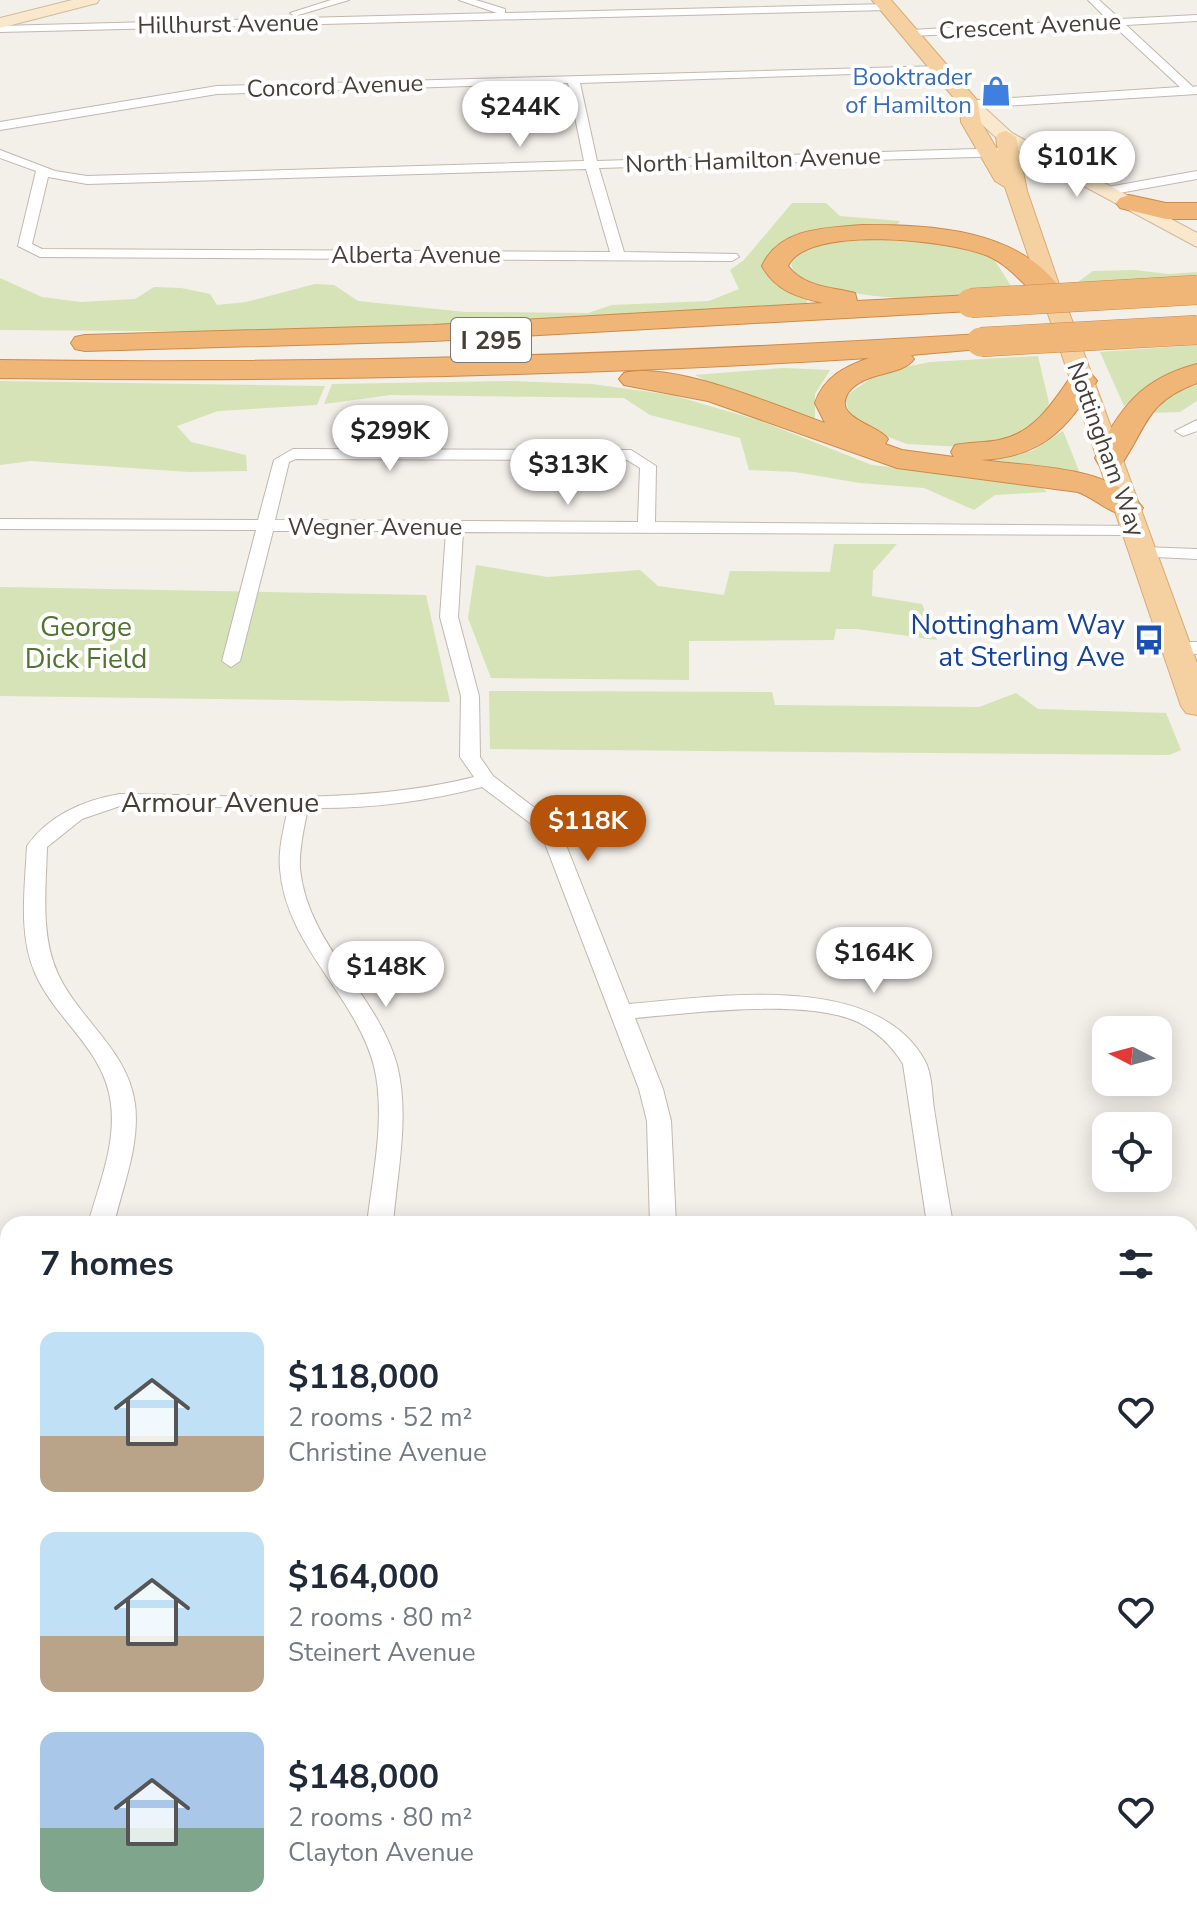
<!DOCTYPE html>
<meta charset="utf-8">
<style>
body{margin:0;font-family:"Nunito Sans",sans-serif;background:#f6f6f7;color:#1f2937;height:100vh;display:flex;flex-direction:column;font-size:30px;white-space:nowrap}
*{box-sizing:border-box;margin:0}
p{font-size:26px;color:#747a83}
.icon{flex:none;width:44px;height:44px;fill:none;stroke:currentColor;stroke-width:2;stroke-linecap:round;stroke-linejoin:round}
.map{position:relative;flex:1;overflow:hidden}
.details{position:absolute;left:0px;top:1216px;width:1198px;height:714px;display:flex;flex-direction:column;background:#fff;border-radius:24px 24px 0 0;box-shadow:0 4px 20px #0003}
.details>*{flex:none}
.needle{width:52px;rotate:276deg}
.fabs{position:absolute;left:1092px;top:1016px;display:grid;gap:16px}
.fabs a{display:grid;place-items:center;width:80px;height:80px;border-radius:16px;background:#fff;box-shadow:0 4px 20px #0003;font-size:40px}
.price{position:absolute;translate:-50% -68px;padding:0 18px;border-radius:28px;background:#fff;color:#222;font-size:26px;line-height:52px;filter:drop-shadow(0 2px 4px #0008)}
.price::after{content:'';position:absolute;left:50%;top:48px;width:24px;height:18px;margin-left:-12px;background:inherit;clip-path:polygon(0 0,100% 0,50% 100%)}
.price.selected{background:#b45309;color:#fff}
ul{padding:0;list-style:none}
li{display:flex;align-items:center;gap:24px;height:200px;padding:0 40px}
li span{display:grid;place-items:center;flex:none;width:224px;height:160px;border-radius:16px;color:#555}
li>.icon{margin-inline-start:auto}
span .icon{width:96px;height:96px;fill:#fffc;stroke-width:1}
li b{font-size:34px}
h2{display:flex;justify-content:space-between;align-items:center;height:96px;padding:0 40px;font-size:34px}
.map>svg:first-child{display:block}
.green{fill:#d5e3b6}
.parking{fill:#e2dfdd}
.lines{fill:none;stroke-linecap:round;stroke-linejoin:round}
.street-casing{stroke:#c1b8b0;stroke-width:2}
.secondary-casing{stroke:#ceba9d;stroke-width:2}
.primary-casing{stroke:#d9ab72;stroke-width:2}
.highway-casing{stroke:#cf8948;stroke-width:2}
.street{fill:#fff;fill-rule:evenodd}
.secondary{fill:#fae8cd;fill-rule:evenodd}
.primary{fill:#f5d0a1;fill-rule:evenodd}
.highway{fill:#f0b677;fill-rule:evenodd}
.highway-bridge-casing{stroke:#cf8948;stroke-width:30;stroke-linecap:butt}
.highway-bridge{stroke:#f0b677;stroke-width:29}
.labels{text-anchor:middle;stroke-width:8;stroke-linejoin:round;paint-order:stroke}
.far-street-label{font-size:24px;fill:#463f38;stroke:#fff}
.far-shop-label{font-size:24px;fill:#366cbe;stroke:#fff;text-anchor:end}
.shield{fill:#fff;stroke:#7e7974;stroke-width:2}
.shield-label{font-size:26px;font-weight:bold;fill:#463f38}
.transit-label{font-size:28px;fill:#164399;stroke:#fff;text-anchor:end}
.park-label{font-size:28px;fill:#537331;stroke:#fff}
.street-label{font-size:28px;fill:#463f38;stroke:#fff}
</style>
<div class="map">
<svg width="1197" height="1929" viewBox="0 0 1197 1929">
<rect width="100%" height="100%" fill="#f3efe9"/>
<path class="green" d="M 792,203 L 826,203 L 840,216 L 900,221 L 894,229 L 856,228 L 765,265 L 771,279 L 808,299 L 805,306 L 588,322 L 293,332 L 0,330 L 0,278 L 42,297 L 81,302 L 135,299 L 154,287 L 181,288 L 210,294 L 217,305 L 246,302 L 315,284 L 334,285 L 358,301 L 465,312 L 588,313 L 612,305 L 709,301 L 739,289 L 730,270 L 744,260 Z
M 867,237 L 973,246 L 994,259 L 1016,294 C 935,299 871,306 794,276 L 790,256 L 809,242 Z
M 1134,270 L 1169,274 L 1197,272 L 1197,286 L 1071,287 L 1093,271 Z
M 1197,345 L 1197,369 L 1160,380 L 1124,406 L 1100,352 Z
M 1038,356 L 1049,403 L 1042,420 L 1020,441 L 962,447 L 907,444 L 852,423 L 845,397 L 880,372 L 930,362 Z
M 783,368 L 830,370 L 815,394 L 815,420 L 731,395 L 695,375 Z
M 0,381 L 325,386 L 317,405 L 218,411 L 177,426 L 191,442 L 246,455 L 247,471 L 189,472 L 31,461 L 0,465 Z
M 509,381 L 592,384 L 672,395 L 761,421 L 872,465 L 1038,484 L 1047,492 L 995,495 L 974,510 L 924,488 L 860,483 L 795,472 L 749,470 L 740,438 L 650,415 L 624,398 L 391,395 L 324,404 L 332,384 Z
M 1197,381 L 1197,401 L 1180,412 L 1142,413 L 1176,388 Z
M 1063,431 L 1081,476 L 972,460 L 1032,451 Z
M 834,544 L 897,544 L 873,571 L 872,596 L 922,604 L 937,640 L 857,629 L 836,629 L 834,640 L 689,641 L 689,680 L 491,678 L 468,618 L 476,565 L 547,577 L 640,570 L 658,586 L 724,595 L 730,571 L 830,572 Z
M 0,587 L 426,595 L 450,702 L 0,696 Z
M 489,691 L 772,692 L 775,705 L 979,707 L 1016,693 L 1038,709 L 1166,713 L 1181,750 L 1169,755 L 490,749 Z
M 0,1696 L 8,1697 L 8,1922 L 1190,1922 L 1190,1795 L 1197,1798 L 1197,1929 L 0,1929 Z"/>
<path class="parking" d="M 1190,1367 L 1197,1367 L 1197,1385 L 1193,1386 L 1197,1408 L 1197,1472 L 1190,1472 Z"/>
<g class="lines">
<g class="street-casing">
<path id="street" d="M 331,0 L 349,0 L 295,16 L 290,13 Z
M 459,0 L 476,0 L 505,9 L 505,13 L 888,4 L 893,7 L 888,10 L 0,32 L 0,26 L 497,13 Z
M 1088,0 L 1099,0 L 1120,19 L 1197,15 L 1197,21 L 1126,25 L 1193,87 L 1197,86 L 1197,94 L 970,108 L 966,107 L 966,101 L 1180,87 L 1114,26 L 911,36 L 905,33 L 911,30 L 1107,19 Z
M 941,66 L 947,69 L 945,71 L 580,83 L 597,161 L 1008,148 L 1014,152 L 1008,156 L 599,168 L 624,252 L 737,254 L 739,257 L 732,261 L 40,257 L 18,246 L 36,171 L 0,158 L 0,150 L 55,171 L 87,176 L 584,161 L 568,83 L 217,94 L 0,130 L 0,122 L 217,86 ZM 586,169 L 610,252 L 42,249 L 32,244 L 48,177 L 87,184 Z
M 1197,171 L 1197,179 L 1108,195 L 1101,191 L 1108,187 Z
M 1197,420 L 1197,431 L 1183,436 L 1175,431 Z
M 293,449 L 631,450 L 656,466 L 655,522 L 1141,526 L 1143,530 L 1141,534 L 1135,535 L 463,532 L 458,617 L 479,696 L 480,757 L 493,776 L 544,815 L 564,840 L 629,1004 C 715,997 876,970 925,1061 C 932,1074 932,1094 934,1109 C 940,1147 946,1186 953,1224 L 927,1224 L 903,1064 C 892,1046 878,1032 858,1022 C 805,998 693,1013 635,1018 L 663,1089 L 671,1121 L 676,1224 L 650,1224 L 647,1121 L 639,1089 L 544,841 L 530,823 L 482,787 C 424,802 368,809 308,808 C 304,828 299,849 300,869 C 308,946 377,993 397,1065 C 410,1116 397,1173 393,1224 L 367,1224 C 373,1173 386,1116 374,1066 C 355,994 286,946 280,869 C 278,849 284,828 288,808 L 120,806 L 82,819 L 47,847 C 46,889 40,935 58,974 C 80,1021 128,1050 135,1104 C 140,1145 123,1185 114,1224 L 88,1224 C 99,1185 116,1145 111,1104 C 105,1050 56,1021 35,973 C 18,934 25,888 27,846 C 49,815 84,800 120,794 C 239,795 358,806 474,777 L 460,757 L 461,696 L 440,617 L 446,531 L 273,531 L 240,661 L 231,667 L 222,661 L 256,530 L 0,529 L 0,519 L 258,520 L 274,460 ZM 296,459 L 627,460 L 640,468 L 638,522 L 275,520 L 289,462 Z
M 1142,547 L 1197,549 L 1197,559 L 1136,556 L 1133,552 Z
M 1176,642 L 1197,642 L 1197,654 L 1170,652 L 1167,648 Z
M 8,1521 L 8,1563 L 0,1565 L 0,1523 Z"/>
</g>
<g class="secondary-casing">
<path id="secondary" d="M 72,0 L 99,0 L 97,3 L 0,28 L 0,18 Z
M 970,99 L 976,100 L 1012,133 L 1197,233 L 1197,247 L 1000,141 L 964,108 L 961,104 Z
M 0,1644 L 8,1645 L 8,1681 L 0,1680 Z
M 1190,1729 L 1197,1729 L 1197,1767 L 1190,1767 Z"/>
</g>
<g class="primary-casing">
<path id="primary" d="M 872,0 L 891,0 L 977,100 L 981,122 L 998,151 L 996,137 L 999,133 L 1006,131 L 1016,137 L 1027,191 L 1062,293 L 1197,663 L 1197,715 L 1186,713 L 1181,706 L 1005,187 L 995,181 L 961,122 L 960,105 Z"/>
</g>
<g class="highway-casing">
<path id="highway" d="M 1129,195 L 1166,203 L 1197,203 L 1197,219 L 1166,219 L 1120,208 L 1116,203 L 1120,198 Z
M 862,225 C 933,225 1019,228 1064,293 L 1060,299 L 1040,299 C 1024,285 1009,265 988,256 C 952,240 807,224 788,266 C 804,287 831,287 855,293 L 857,301 L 971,295 L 981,297 L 985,303 L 981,309 L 971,311 L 433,341 L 85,351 L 75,349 L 71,343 L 75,337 L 85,335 L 433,325 L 823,303 C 797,297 776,291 762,266 C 779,228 825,228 862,225 Z
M 981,334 L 991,336 L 995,342 L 991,348 L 911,355 L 914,359 C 903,376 863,371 848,393 C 832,418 879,425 888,439 L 885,444 L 902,450 L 954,457 L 951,452 L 955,445 C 970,442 984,443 999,440 C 1035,433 1053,402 1072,375 L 1082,372 L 1092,375 L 1097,381 C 1066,430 1042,457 981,460 C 1029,467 1113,465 1143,508 L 1138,515 C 1115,520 1099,500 1078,492 L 897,468 L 708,401 L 624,385 L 619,379 L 624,373 C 673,361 777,406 825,423 L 815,403 C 824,377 844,367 869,358 C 580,376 290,382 0,378 L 0,360 C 328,365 654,354 981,334 Z
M 1197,364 L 1197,383 C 1145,403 1149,424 1121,465 L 1110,467 L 1099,465 L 1095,458 C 1120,408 1140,379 1197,364 Z"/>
</g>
<use href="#street" class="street"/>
<use href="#secondary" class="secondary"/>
<use href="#primary" class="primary"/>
<use href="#highway" class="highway"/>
<g class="highway-bridge-casing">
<path id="highway-bridge" d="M 971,303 L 1197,290
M 981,342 L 1197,330"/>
</g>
<use href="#highway-bridge" class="highway-bridge"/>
</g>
<defs>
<g id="shop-bare" transform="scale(2.4)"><path d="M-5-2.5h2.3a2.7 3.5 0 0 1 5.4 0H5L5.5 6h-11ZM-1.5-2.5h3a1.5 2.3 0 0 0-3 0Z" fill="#3f7fe0" stroke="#fff" stroke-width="2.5" paint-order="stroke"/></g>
<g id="bus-bare" transform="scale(2.4)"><path d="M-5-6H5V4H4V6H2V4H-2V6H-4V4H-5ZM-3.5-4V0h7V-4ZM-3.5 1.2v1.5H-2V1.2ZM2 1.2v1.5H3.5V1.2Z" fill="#1a4fb4" stroke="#fff" stroke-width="2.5" paint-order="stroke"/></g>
</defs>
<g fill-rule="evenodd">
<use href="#shop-bare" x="996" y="91"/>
<use href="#bus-bare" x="1149" y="640"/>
</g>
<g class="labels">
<g class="far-street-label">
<text transform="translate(228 24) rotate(-1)" y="8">Hillhurst Avenue</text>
<text transform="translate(1030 26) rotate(-3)" y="8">Crescent Avenue</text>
<text transform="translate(335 86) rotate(-2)" y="8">Concord Avenue</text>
<text transform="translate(753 160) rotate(-2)" y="8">North Hamilton Avenue</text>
<text x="416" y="263">Alberta Avenue</text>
<text transform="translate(1106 449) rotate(70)" y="8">Nottingham Way</text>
<text x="375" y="535">Wegner Avenue</text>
</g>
<g class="far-shop-label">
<text x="972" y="85">Booktrader<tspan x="972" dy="28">of Hamilton</tspan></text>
</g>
<rect class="shield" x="451" y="318" width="80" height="44" rx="6"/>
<g class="shield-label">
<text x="491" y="349">I 295</text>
</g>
<g class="transit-label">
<text x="1125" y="634">Nottingham Way<tspan x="1125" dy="32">at Sterling Ave</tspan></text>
</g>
<g class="park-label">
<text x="86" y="636">George<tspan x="86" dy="32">Dick Field</tspan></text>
</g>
<g class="street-label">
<text x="220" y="812">Armour Avenue</text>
</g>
</g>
</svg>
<div class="fabs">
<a><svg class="needle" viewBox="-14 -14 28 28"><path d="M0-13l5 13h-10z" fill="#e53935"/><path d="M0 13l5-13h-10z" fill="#747a83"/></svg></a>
<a><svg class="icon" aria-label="locate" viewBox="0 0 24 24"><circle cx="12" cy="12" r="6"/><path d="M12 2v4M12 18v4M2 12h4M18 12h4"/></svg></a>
</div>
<b class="price" style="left:520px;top:149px">$244K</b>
<b class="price" style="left:1077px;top:199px">$101K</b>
<b class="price" style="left:390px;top:473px">$299K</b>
<b class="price" style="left:568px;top:507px">$313K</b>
<b class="price selected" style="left:588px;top:863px">$118K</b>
<b class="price" style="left:874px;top:995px">$164K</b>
<b class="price" style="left:386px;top:1009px">$148K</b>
<section class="details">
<h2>7 homes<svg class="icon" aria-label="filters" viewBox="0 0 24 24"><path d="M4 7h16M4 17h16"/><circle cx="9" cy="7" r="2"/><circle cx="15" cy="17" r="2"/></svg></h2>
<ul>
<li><span style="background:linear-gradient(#bfe0f5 65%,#b9a48a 0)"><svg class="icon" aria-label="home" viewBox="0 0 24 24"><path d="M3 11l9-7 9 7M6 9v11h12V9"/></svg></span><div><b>$118,000</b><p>2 rooms · 52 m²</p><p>Christine Avenue</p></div><svg class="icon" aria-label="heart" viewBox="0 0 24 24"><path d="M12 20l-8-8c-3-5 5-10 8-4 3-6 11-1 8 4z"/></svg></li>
<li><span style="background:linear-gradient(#bfe0f5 65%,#b9a48a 0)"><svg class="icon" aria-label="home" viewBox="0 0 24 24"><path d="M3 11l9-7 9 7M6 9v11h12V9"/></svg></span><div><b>$164,000</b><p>2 rooms · 80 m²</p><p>Steinert Avenue</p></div><svg class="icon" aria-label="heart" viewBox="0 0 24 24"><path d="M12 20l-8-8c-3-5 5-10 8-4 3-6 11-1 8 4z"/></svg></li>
<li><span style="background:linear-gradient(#a9c7e8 60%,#7fa58c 0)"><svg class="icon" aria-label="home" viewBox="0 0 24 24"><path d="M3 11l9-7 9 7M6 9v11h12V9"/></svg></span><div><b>$148,000</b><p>2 rooms · 80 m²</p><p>Clayton Avenue</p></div><svg class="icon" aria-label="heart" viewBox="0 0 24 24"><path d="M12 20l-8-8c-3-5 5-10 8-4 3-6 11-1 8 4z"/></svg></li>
</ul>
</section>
</div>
